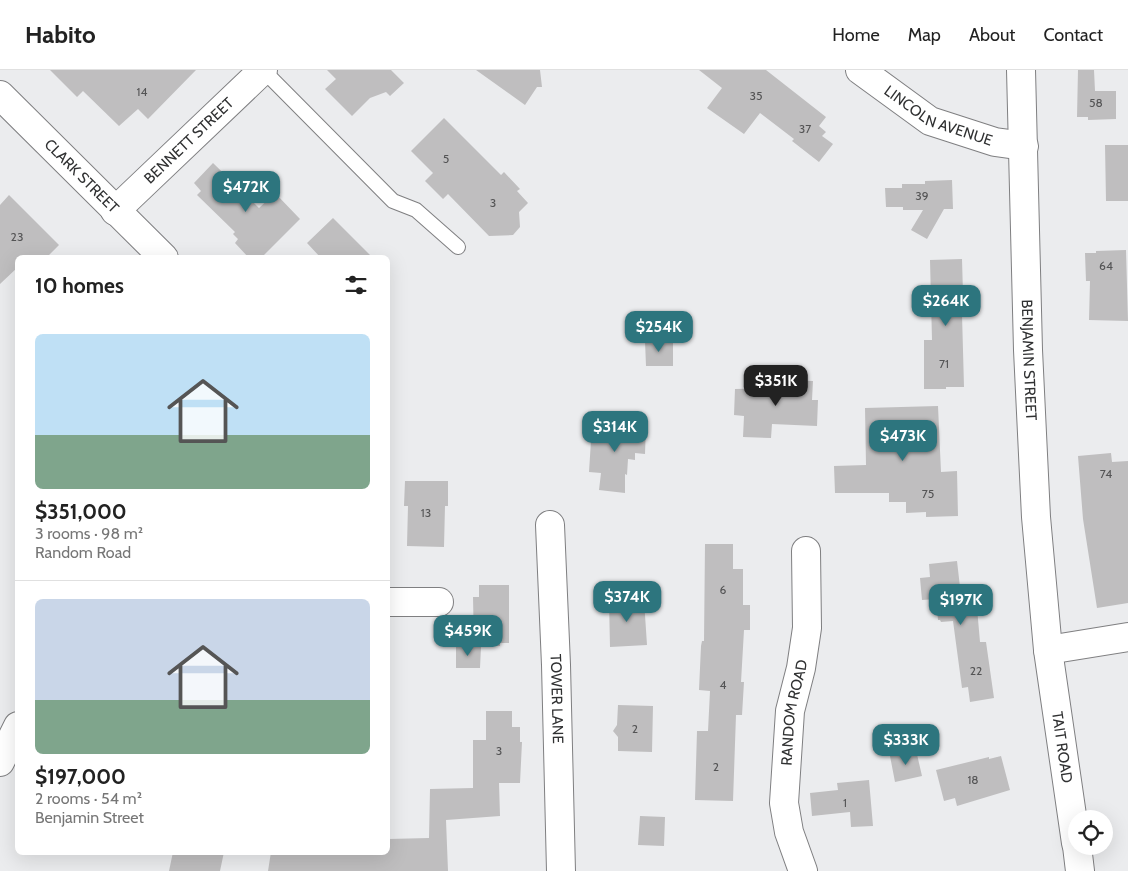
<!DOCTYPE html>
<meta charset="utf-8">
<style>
body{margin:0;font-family:Cabin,sans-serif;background:#f6f6f6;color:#222;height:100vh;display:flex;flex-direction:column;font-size:19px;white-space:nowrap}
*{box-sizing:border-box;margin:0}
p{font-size:16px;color:#767676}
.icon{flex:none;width:28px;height:28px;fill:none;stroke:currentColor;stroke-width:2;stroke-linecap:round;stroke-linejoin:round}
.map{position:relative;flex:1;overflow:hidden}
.panel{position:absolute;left:15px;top:185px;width:375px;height:600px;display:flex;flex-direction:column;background:#fff;border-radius:8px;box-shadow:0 5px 20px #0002}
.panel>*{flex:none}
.controls{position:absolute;left:1068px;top:740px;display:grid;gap:10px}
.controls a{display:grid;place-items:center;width:45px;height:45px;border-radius:50%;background:#fff;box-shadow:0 5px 20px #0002;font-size:25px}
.price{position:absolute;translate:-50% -42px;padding:0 11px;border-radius:10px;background:#2d757e;color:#fff;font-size:16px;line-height:32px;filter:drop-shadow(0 1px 2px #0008)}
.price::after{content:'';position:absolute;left:50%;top:30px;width:15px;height:11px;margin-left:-8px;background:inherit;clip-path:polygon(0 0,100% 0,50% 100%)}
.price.on{background:#222;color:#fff}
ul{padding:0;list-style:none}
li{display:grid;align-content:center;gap:10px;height:265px;padding:0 20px}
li+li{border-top:1px solid #e0e0e0}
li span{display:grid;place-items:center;height:155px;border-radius:8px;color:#555}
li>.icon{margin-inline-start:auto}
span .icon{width:90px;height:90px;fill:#fffc;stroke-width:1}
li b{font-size:21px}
h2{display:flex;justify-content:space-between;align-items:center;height:60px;padding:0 20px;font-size:21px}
header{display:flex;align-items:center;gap:30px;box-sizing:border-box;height:70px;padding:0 25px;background:#fff;border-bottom:1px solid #e0e0e0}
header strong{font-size:24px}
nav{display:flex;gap:28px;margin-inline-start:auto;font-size:18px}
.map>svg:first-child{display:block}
.building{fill:#bfbebf}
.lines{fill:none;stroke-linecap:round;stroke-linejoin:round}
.service-casing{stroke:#7f7f81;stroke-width:16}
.minor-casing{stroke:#7f7f81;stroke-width:30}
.service{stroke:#fff;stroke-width:14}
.minor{stroke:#fff;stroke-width:28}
.labels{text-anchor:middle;stroke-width:5;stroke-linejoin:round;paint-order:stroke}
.number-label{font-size:12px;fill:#545455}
.street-label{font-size:15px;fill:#303132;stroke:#fff}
</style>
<header>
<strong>Habito</strong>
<nav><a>Home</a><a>Map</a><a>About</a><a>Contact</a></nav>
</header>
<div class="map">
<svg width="1128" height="801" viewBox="0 0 1128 801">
<rect width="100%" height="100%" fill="#ebecee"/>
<path class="building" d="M 50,0 L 196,0 L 148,49 L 138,39 L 119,56 L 83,21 L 77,27 Z
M 327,0 L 391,0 L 404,13 L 390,26 L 386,22 L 370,28 L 352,46 L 325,19 L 336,9 Z
M 476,0 L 540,0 L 542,17 L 537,17 L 525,35 Z
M 699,0 L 766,0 L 826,47 L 819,56 L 826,62 L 822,66 L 833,74 L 819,92 L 792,71 L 794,69 L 760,43 L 744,64 L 707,38 L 722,18 Z
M 1078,0 L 1094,0 L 1095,21 L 1116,21 L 1116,49 L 1088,50 L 1088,47 L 1077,47 Z
M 444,48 L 501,105 L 504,102 L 520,119 L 517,121 L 528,133 L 519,142 L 520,157 L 513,165 L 489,166 L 448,124 L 443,129 L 425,111 L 433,103 L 411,81 Z
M 1105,75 L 1128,75 L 1128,131 L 1106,131 Z
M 213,93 L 259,138 L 275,123 L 300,149 L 261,188 L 249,188 L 235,173 L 238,169 L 233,164 L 235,162 L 197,125 L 201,121 L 194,113 Z
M 952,110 L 953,139 L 944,139 L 927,169 L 911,160 L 923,140 L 903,140 L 903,137 L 886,137 L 885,118 L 902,118 L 902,114 L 925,114 L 925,111 Z
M 9,125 L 59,175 L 46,188 L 18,188 L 18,197 L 0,214 L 0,135 Z
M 333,148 L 373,188 L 321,188 L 307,173 Z
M 1126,180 L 1128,251 L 1089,250 L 1090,211 L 1086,211 L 1085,183 L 1096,183 L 1096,181 Z
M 962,189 L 963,224 L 966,224 L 967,244 L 962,244 L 964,317 L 946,317 L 946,319 L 924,319 L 924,270 L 932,270 L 930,190 Z
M 645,271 L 673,271 L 673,296 L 646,296 Z
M 781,310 L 813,311 L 812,330 L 818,330 L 817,356 L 772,354 L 771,368 L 743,367 L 744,346 L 734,345 L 735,319 L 781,318 Z
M 938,336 L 941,402 L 957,401 L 958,446 L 926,447 L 926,442 L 906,443 L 906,432 L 889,432 L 889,423 L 835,423 L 834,396 L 866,395 L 865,338 Z
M 592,355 L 646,355 L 645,384 L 635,383 L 635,390 L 628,389 L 627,405 L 625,404 L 625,423 L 599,420 L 601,403 L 589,402 Z
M 1111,383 L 1112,392 L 1128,391 L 1128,533 L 1097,538 L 1083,449 L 1078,386 Z
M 405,411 L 448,411 L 448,436 L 445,436 L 444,477 L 407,476 L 408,436 L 404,436 Z
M 705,474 L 733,474 L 733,499 L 743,499 L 743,535 L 750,535 L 750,560 L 744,560 L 741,612 L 744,612 L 742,645 L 736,645 L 733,731 L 695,730 L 697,661 L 708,661 L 710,621 L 699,620 L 701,576 L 702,571 L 704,571 Z
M 957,491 L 960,517 L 975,515 L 980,572 L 986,572 L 994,628 L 970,632 L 968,617 L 962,618 L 953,551 L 941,552 L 940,550 L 938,550 L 936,529 L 922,530 L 920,508 L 930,507 L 929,494 Z
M 479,515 L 509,515 L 509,573 L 500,573 L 500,576 L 474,576 L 473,527 L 479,527 Z
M 644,530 L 647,575 L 610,577 L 609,531 Z
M 456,577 L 481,577 L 480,598 L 456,598 Z
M 618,635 L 653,636 L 652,682 L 618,681 L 618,667 L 613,661 L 617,655 Z
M 486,641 L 512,641 L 512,657 L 520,657 L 520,672 L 522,672 L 520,713 L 499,713 L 500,746 L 446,750 L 448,801 L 268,801 L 271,782 L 388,782 L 388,769 L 429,768 L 430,719 L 473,718 L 473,670 L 486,670 Z
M 916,680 L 922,706 L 895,712 L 890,686 Z
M 1001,686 L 1010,720 L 957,736 L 955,728 L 944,731 L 936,700 L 989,687 L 989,689 Z
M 869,710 L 873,756 L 851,757 L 850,742 L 812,746 L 810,723 L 838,720 L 837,713 Z
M 640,746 L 665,747 L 664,776 L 638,775 Z
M 173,782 L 224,782 L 220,801 L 169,801 Z"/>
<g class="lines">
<g class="service-casing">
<path id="service" d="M 263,0 L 393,131 L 416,140 L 458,177"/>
</g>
<g class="minor-casing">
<g id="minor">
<path id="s1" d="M 860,0 L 930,51 L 995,72 L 1024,76"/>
<path id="s2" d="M 1021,0 L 1028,280 L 1036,447 L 1048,580 L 1076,773"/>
<path id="s3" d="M 0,25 L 164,188"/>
<path id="s4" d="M 115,141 L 263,0"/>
<path id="s5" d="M 550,455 L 556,595 L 561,801"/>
<path d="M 388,532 L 439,532"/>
<path d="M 1048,580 L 1128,567"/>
<path d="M 0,692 L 18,656"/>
<path d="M 1077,776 L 1080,801"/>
<path id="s6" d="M 803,801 L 789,762 L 784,733 L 790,641 L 801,598 L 807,558 L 806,481"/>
</g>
</g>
<use href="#service" class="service"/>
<use href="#minor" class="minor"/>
</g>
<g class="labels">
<g class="number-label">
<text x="142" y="26">14</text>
<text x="756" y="30">35</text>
<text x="1096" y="37">58</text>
<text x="805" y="63">37</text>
<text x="446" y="93">5</text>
<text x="922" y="130">39</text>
<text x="493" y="137">3</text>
<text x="17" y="171">23</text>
<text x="1106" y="200">64</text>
<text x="944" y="298">71</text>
<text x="1106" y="408">74</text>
<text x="928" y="428">75</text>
<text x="426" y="447">13</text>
<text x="723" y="524">6</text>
<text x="976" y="605">22</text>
<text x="723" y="619">4</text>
<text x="635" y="663">2</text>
<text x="499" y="685">3</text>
<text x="716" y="701">2</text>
<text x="973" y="714">18</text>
<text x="845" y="737">1</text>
</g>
<g class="street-label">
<text dy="5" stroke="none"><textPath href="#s1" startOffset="92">LINCOLN AVENUE</textPath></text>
<text dy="5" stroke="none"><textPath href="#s4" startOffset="102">BENNETT STREET</textPath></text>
<text dy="5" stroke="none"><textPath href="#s3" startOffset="115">CLARK STREET</textPath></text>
<text dy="5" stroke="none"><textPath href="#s2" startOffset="290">BENJAMIN STREET</textPath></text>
<text dy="5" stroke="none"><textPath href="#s5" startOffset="174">TOWER LANE</textPath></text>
<text dy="5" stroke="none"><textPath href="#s6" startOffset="162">RANDOM ROAD</textPath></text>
<text dy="5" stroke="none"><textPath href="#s2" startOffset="679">TAIT ROAD</textPath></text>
</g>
</g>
</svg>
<div class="controls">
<a><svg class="icon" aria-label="locate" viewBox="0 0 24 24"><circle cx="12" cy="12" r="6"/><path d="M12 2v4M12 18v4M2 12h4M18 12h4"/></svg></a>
</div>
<b class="price" style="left:246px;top:143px">$472K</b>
<b class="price" style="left:946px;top:257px">$264K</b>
<b class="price" style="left:659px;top:283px">$254K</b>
<b class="price on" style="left:776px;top:337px">$351K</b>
<b class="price" style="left:615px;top:383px">$314K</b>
<b class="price" style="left:903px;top:392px">$473K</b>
<b class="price" style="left:627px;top:553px">$374K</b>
<b class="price" style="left:961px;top:556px">$197K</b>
<b class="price" style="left:468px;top:587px">$459K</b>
<b class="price" style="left:906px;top:696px">$333K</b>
<section class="panel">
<h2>10 homes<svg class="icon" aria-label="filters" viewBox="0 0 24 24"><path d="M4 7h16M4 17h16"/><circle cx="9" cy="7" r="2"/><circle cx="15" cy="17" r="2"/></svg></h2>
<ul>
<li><span style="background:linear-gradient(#bfe0f5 65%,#7fa58c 0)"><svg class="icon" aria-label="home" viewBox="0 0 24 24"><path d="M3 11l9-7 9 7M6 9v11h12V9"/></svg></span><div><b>$351,000</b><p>3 rooms · 98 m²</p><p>Random Road</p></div></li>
<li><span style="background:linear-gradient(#c9d6e8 65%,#7fa58c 0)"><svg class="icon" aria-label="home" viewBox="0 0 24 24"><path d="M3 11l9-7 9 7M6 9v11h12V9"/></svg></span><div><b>$197,000</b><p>2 rooms · 54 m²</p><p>Benjamin Street</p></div></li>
</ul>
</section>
</div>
